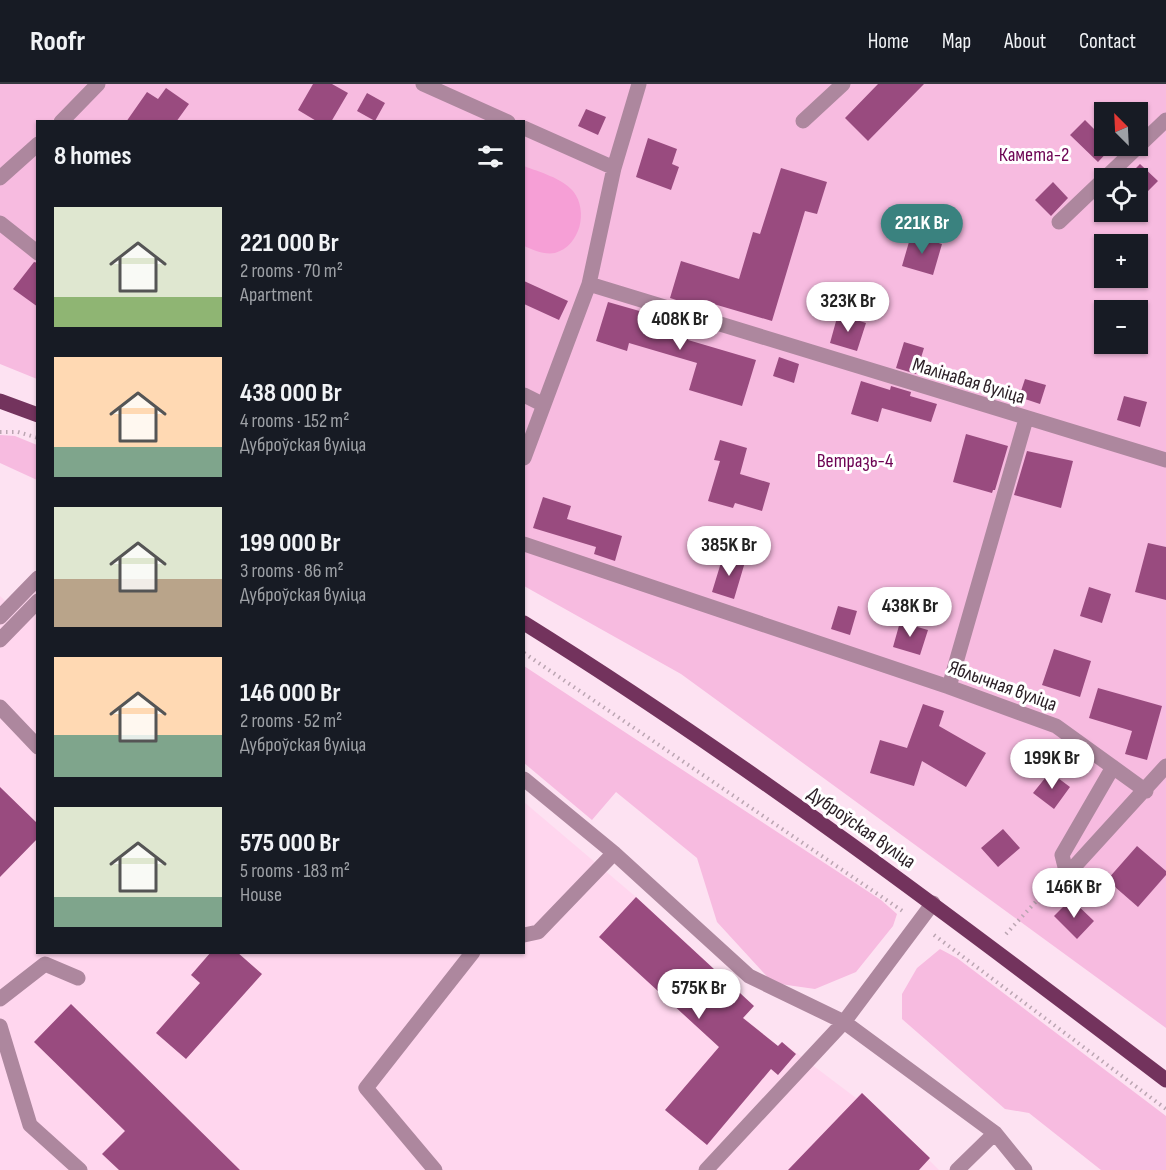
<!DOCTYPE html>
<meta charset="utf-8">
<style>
body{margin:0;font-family:"Sofia Sans Condensed",sans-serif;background:#242831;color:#f1f3f6;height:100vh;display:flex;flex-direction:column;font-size:22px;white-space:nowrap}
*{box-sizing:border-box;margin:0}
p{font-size:20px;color:#9ea1a6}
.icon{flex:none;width:33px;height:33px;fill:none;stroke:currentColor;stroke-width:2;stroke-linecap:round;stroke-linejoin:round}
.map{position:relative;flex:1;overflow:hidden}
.details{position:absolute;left:36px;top:36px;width:489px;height:834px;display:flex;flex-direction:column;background:#171b24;border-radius:0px;box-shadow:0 2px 4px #0004}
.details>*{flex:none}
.needle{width:39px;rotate:336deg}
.buttons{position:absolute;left:1094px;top:18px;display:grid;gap:12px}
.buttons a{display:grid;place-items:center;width:54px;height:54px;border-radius:0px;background:#171b24;box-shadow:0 2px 4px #0004;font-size:30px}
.price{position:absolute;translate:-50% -51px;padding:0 14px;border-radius:21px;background:#fff;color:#222;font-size:20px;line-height:39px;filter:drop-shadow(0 2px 3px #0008)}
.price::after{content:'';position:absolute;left:50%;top:36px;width:18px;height:14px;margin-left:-9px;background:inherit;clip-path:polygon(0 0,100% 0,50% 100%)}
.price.active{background:#3a827f;color:#fff}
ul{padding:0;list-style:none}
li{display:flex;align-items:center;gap:18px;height:150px;padding:0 18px}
li span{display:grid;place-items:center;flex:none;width:168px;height:120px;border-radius:0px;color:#555}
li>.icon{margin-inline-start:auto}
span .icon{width:72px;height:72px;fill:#fffc;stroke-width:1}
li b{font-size:26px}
h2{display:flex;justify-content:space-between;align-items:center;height:72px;padding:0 18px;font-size:26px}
header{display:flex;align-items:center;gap:36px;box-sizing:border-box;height:84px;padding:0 30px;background:#171b24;border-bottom:2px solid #363941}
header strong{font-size:28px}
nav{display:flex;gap:33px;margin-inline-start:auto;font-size:21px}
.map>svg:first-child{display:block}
.built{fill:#ffd6ee}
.green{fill:#f7bbe0;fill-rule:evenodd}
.water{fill:#f69fd6}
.building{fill:#994b7f}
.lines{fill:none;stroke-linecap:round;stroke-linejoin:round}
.path{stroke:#bba5b2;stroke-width:4;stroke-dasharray:1.5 4.5;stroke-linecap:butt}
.minor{stroke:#ad879e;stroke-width:15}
.major{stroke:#73335d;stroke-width:15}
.labels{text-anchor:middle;stroke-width:6;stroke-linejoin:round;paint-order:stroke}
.park-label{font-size:20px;fill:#6d0353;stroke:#fff}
.street-label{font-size:20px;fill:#2c2027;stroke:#fff}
</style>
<header>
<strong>Roofr</strong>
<nav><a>Home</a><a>Map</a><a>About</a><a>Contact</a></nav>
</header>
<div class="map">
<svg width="1166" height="1086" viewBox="0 0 1166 1086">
<rect width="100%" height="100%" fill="#fde2f2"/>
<path class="built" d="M 37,505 L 38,868 L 524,868 L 524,718 L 636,813 L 754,922 L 744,934 L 778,962 L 782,958 L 856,1014 L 862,1009 L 930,1074 L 929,1076 L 939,1086 L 0,1086 L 0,512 L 16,527 Z"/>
<path class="green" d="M 0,0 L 1166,0 L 1166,944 L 681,590 L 524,502 L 524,38 L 38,38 L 37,295 L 0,280 ZM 1104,28 L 1137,28 L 1137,62 L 1104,62 ZM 1104,94 L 1137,94 L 1137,128 L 1104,128 ZM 1104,160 L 1137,160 L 1137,194 L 1104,194 ZM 1104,226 L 1137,226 L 1137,260 L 1104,260 Z
M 0,351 L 15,352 L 37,361 L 37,396 L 0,379 Z
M 524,582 L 881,816 L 897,830 L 893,842 L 856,888 L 815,905 L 773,899 L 717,838 L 697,774 L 616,708 L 592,736 L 524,679 Z
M 940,865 L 957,874 L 1166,1032 L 1166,1086 L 1101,1086 L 1029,1029 L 1005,1025 L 902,935 L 902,910 L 917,884 Z"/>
<path class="water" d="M 524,82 C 539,88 562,94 573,107 C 589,127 580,162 555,169 C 544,171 533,166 524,162 Z"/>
<path class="building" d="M 313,0 L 332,0 L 348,9 L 331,38 L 318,38 L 298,26 Z
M 878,0 L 924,0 L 868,57 L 845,34 Z
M 166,4 L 189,20 L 176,38 L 126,38 L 147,8 L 158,15 Z
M 367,9 L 385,19 L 375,37 L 357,27 Z
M 586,25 L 606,33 L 598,51 L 578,42 Z
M 1085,36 L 1104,55 L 1104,62 L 1112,63 L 1098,78 L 1070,51 Z
M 648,54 L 677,65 L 672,80 L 679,83 L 671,106 L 636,93 Z
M 1140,80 L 1158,97 L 1143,112 L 1137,105 L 1137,94 L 1126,94 Z
M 781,84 L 827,98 L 817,130 L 805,127 L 772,237 L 700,216 L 698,223 L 670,214 L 681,177 L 739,195 L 753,148 L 760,150 Z
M 1053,98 L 1068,114 L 1051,132 L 1035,116 Z
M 911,151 L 942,160 L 933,191 L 902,182 Z
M 34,178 L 38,179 L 38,223 L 13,205 Z
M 524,197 L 568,217 L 559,236 L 524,220 Z
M 608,218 L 692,242 L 688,256 L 756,276 L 742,322 L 689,306 L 697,279 L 629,259 L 627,267 L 596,257 Z
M 838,230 L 866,239 L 857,267 L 830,259 Z
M 904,258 L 924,264 L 916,290 L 896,284 Z
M 779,273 L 799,280 L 794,299 L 773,292 Z
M 1025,295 L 1046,301 L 1040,320 L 1019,313 Z
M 861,297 L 890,306 L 891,302 L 911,308 L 910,312 L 937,320 L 931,338 L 882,324 L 878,338 L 851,330 Z
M 1124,312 L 1147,318 L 1140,343 L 1117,336 Z
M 966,350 L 1008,362 L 995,406 L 993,406 L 992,409 L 953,398 Z
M 720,356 L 747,364 L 740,390 L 770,399 L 762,427 L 735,419 L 733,424 L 708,417 L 720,377 L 714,376 Z
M 1027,367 L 1073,377 L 1061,424 L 1014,411 Z
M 543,413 L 571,422 L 567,435 L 622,452 L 615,477 L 594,470 L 596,463 L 533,444 Z
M 1148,459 L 1166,463 L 1166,516 L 1135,508 Z
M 723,472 L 745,478 L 734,515 L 712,508 Z
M 1089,503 L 1111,510 L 1102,539 L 1080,532 Z
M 838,522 L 857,527 L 850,551 L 831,545 Z
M 900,538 L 928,546 L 920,571 L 893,563 Z
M 1054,565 L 1091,577 L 1080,613 L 1042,601 Z
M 1098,604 L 1162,622 L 1147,676 L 1125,670 L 1132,647 L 1089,634 Z
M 923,620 L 944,627 L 939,642 L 986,669 L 966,703 L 922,677 L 914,702 L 870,689 L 880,656 L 907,664 Z
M 1050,688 L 1070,703 L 1054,725 L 1033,709 Z
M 0,703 L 38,740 L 38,754 L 0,793 Z
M 1003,745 L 1020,764 L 998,783 L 981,764 Z
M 1137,762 L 1166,787 L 1166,791 L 1138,823 L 1107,796 Z
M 636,813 L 754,922 L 743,934 L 778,962 L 782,958 L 796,970 L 778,991 L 771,985 L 707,1061 L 665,1026 L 719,963 L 599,853 Z
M 1071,815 L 1094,837 L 1077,855 L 1054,832 Z
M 211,868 L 237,868 L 262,890 L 186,975 L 156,949 L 200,899 L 191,891 Z
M 71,920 L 240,1086 L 119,1086 L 102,1070 L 125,1047 L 34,958 Z
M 862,1009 L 930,1074 L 919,1086 L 788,1086 Z"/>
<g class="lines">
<path class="path" d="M 0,348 L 18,348 L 38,354
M 524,569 L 904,828
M 1006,850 L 1054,798
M 934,851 L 1166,1025"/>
<path class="minor" d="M 423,0 L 508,38
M 803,37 L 843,0
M 61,38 L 98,0
M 524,44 L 614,84
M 0,94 L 38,60
M 1059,138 L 1166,36
M 0,139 L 38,169
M 589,200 L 1166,376
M 524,311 L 542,320
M 524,374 L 589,200 L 614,84 L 639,0
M 524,460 L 949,603 L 1056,642 L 1146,707
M 0,533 L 38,494
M 0,556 L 38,517
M 949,603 L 1026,335
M 0,623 L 38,663
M 1113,683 L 1062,771 L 1065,783 L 1074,783 L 1166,682
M 524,695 L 614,769 L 749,892 L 844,938 L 706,1086
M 933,819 L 844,938 L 995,1049 L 1025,1086
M 524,851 L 538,848 L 614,769
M 0,915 L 45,880 L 78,894
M 0,942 L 30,1041 L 80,1086
M 435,1086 L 366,1004 L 473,868
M 957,1086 L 995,1049"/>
<path class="major" d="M 0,317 L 38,331
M 524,539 C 747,678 957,837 1166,996"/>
</g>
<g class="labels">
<g class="park-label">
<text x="1034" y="77">Камета-2</text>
<text x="855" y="383">Ветразь-4</text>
</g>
<g class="street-label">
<text transform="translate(969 296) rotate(17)" y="7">Малінавая вуліца</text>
<text transform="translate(1003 601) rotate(20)" y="7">Яблычная вуліца</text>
<text transform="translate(862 743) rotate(35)" y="7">Дуброўская вуліца</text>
</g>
</g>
</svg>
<div class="buttons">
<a><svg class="needle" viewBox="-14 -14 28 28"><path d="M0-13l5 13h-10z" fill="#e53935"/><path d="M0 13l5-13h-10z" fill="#9ea1a6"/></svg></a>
<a><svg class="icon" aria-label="locate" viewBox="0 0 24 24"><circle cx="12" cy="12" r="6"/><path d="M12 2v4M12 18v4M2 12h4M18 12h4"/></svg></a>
<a>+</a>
<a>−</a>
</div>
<b class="price active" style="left:922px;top:171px">221K Br</b>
<b class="price" style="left:848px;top:249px">323K Br</b>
<b class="price" style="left:680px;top:267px">408K Br</b>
<b class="price" style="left:729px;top:493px">385K Br</b>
<b class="price" style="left:910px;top:554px">438K Br</b>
<b class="price" style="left:1052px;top:706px">199K Br</b>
<b class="price" style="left:1074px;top:835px">146K Br</b>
<b class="price" style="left:699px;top:936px">575K Br</b>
<section class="details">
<h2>8 homes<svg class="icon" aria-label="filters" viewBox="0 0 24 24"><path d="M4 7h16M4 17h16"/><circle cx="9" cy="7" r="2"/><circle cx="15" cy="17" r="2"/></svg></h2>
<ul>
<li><span style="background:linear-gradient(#dfe7d0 75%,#8fb573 0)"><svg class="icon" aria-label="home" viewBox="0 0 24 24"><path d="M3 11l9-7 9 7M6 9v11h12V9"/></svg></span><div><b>221 000 Br</b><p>2 rooms · 70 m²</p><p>Apartment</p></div></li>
<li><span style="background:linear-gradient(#ffd9b3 75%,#7fa58c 0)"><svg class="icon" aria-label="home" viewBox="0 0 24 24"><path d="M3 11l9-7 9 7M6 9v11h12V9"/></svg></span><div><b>438 000 Br</b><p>4 rooms · 152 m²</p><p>Дуброўская вуліца</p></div></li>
<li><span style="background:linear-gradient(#dfe7d0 60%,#b9a48a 0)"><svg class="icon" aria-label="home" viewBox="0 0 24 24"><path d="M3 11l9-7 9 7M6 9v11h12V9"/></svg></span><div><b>199 000 Br</b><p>3 rooms · 86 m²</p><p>Дуброўская вуліца</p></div></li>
<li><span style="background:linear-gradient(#ffd9b3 65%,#7fa58c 0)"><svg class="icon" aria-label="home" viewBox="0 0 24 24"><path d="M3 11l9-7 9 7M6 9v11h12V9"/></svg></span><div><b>146 000 Br</b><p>2 rooms · 52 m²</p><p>Дуброўская вуліца</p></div></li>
<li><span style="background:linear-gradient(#dfe7d0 75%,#7fa58c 0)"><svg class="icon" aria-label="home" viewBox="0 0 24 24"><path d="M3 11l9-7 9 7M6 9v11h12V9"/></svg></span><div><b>575 000 Br</b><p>5 rooms · 183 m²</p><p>House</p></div></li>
</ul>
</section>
</div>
